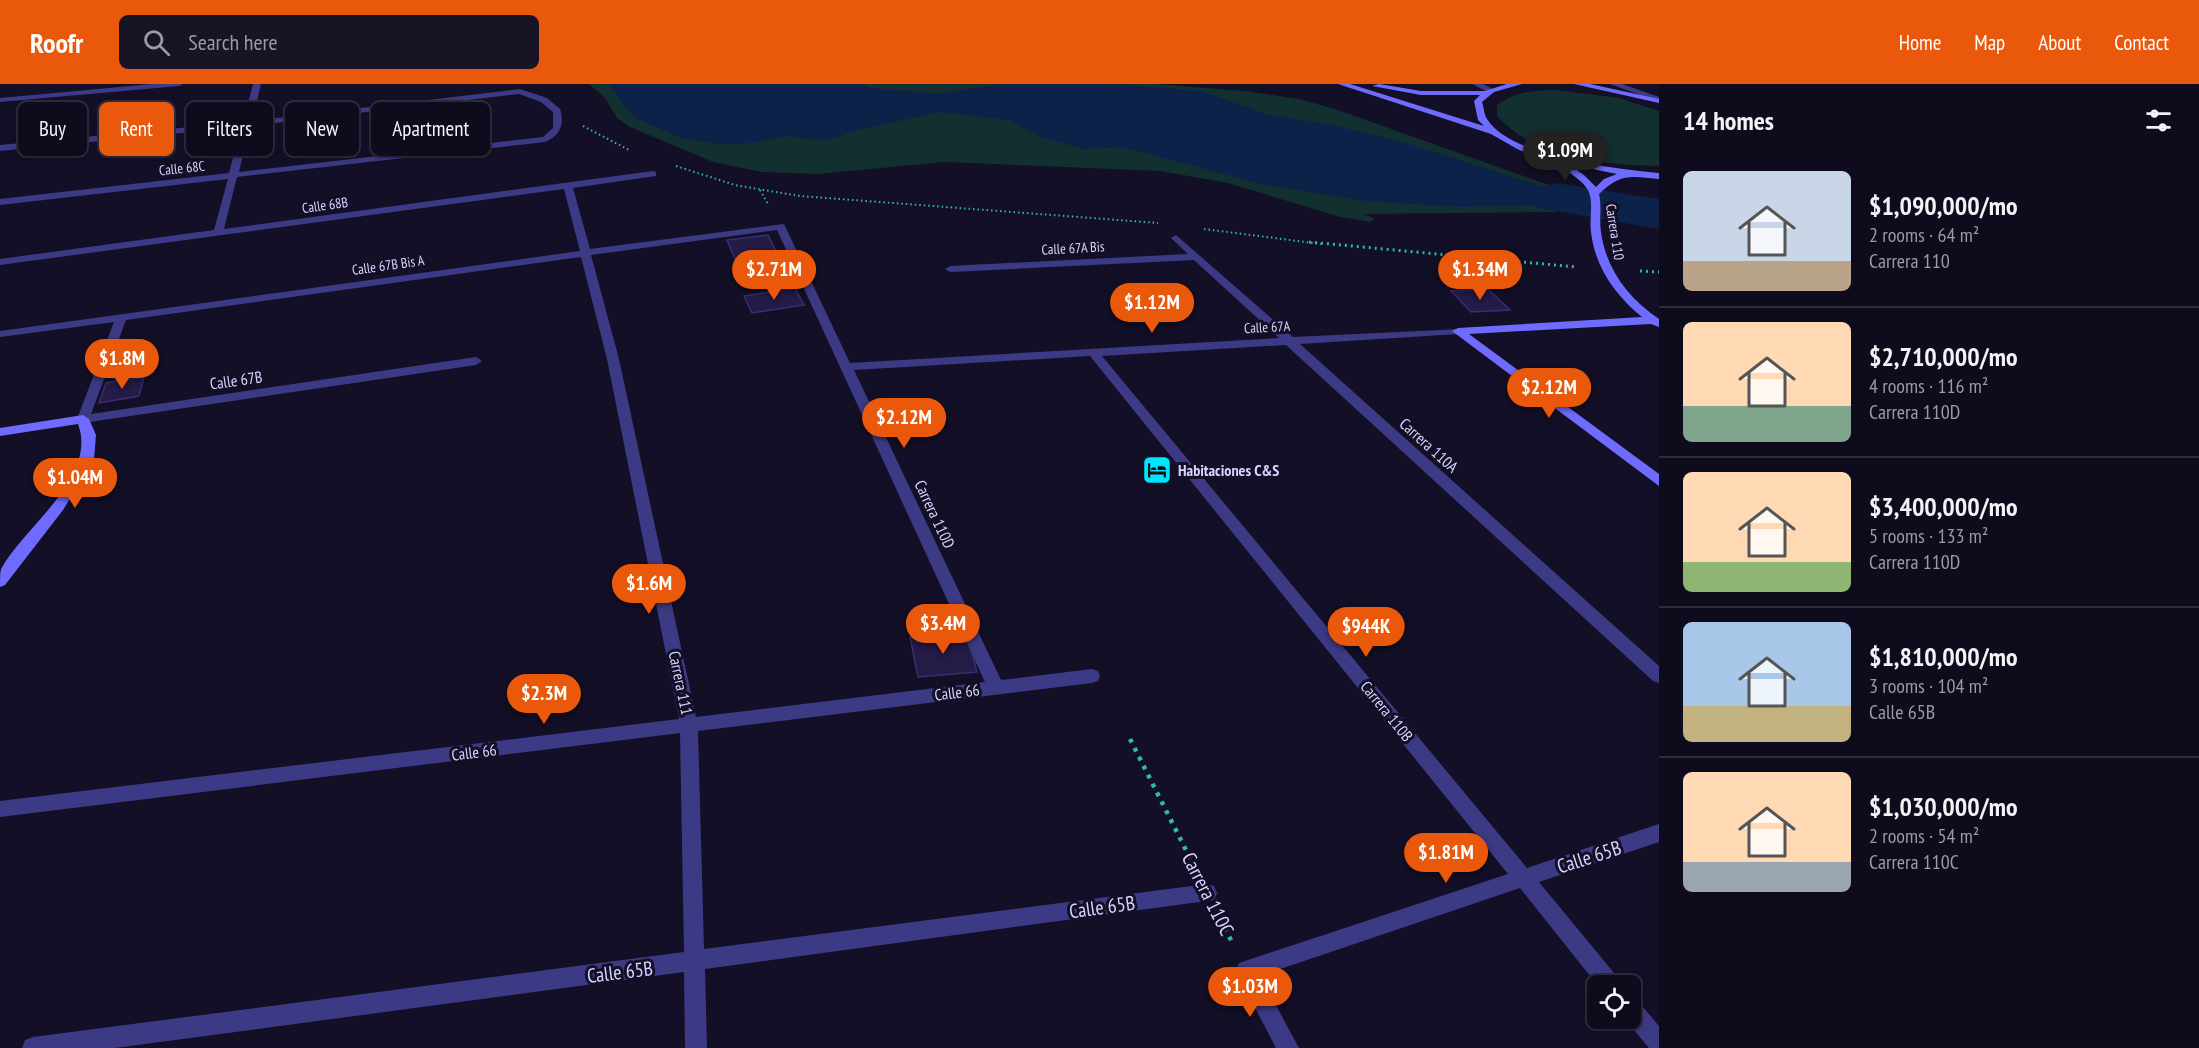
<!DOCTYPE html>
<meta charset="utf-8">
<style>
body{margin:0;font-family:"PT Sans Narrow",sans-serif;background:#171425;color:#f1f3f6;height:100vh;display:flex;flex-direction:column;font-size:22px;white-space:nowrap}
*{box-sizing:border-box;margin:0}
p{font-size:20px;color:#9b9ba3}
.icon{flex:none;width:33px;height:33px;fill:none;stroke:currentColor;stroke-width:2;stroke-linecap:round;stroke-linejoin:round}
.map{position:relative;flex:1;overflow:hidden}
.side{display:flex;flex-direction:column;background:#0e0b1c;width:540px}
.side>*{flex:none}
.top-card{position:absolute;left:18px;top:18px;width:570px;height:54px;display:flex;gap:12px}
.fabs{position:absolute;left:1587px;top:891px;display:grid;gap:12px}
.fabs a{display:grid;place-items:center;width:54px;height:54px;border-radius:9px;background:#0e0b1c;box-shadow:0 3px 9px #0003,0 0 0 2px #2e2b3b;font-size:30px}
.price{position:absolute;translate:-50% -51px;padding:0 14px;border-radius:21px;background:#ea580c;color:#fff;font-size:20px;line-height:39px;filter:drop-shadow(0 2px 3px #0008)}
.price::after{content:'';position:absolute;left:50%;top:36px;width:18px;height:14px;margin-left:-9px;background:inherit;clip-path:polygon(0 0,100% 0,50% 100%)}
.price.on{background:#222;color:#fff}
ul{padding:0;list-style:none}
li{display:flex;align-items:center;gap:18px;height:150px;padding:0 24px}
li+li{border-top:2px solid #2e2b3b}
li span{display:grid;place-items:center;flex:none;width:168px;height:120px;border-radius:9px;color:#555}
li>.icon{margin-inline-start:auto}
span .icon{width:72px;height:72px;fill:#fffc;stroke-width:1}
li b{font-size:26px}
h2{display:flex;justify-content:space-between;align-items:center;height:72px;padding:0 24px;font-size:26px}
.pill{padding:0 21px;border-radius:9px;background:#0e0b1c;box-shadow:0 3px 9px #0003,0 0 0 2px #2e2b3b;font-size:21px;line-height:54px}
.pill.on{background:#ea580c;color:#fff}
header{display:flex;align-items:center;gap:36px;box-sizing:border-box;height:84px;padding:0 30px;background:#ea580c;color:#fff}
header strong{font-size:28px}
nav{display:flex;gap:33px;margin-inline-start:auto;font-size:21px}
.search{width:420px;height:54px;background:#171425;display:flex;align-items:center;gap:15px;box-sizing:border-box;padding:0 21px;border-radius:9px;color:#9b9ba3;font-size:22px}
main{display:flex;flex:1;min-height:0}
.map>svg:first-child{display:block}
.green{fill:#12302f}
.water{fill:#0c2248}
.lines{fill:none;stroke-linecap:round;stroke-linejoin:round}
.river{fill:#0c2248;fill-rule:evenodd}
.building{fill:#241b47;stroke:#3b2d73;stroke-width:1.5}
.path-far2{stroke:#2fb8b0;stroke-width:2;stroke-dasharray:1.5 3;stroke-linecap:butt}
.path-far1{stroke:#2fb8b0;stroke-width:3;stroke-dasharray:2 4;stroke-linecap:butt}
.path{stroke:#2fb8b0;stroke-width:4.5;stroke-dasharray:4 6;stroke-linecap:butt}
.street{fill:#3d3a85;fill-rule:evenodd}
.secondary{fill:#6f6bff;fill-rule:evenodd}
.labels{text-anchor:middle;stroke-width:6;stroke-linejoin:round;paint-order:stroke}
.far-street-label{font-size:14px;fill:#d9d4ff;stroke:#130f26}
.street-label{font-size:16px;fill:#d9d4ff;stroke:#130f26}
.poi-label{font-size:16px;font-weight:bold;fill:#d9d4ff;stroke:#130f26;text-anchor:start}
.near-street-label{font-size:20px;fill:#d9d4ff;stroke:#130f26}
</style>
<header>
<strong>Roofr</strong>
<div class="search"><svg class="icon" aria-label="search" viewBox="0 0 24 24"><circle cx="10" cy="10" r="6"/><path d="M15 15l6 6"/></svg>Search here</div>
<nav><a>Home</a><a>Map</a><a>About</a><a>Contact</a></nav>
</header>
<main>
<div class="map">
<svg width="1659" height="964" viewBox="0 0 1659 964">
<rect width="100%" height="100%" fill="#130f26"/>
<path class="green" d="M 589,0 L 1156,0 L 1244,7 L 1299,15 L 1338,26 L 1557,104 L 1557,128 L 1363,130 L 1374,134 L 1371,138 L 1340,133 L 1228,99 L 1160,87 L 944,78 L 818,90 L 762,88 L 713,78 L 630,43 L 617,34 L 605,14 Z
M 1555,6 L 1619,14 L 1659,27 L 1659,82 C 1605,81 1535,75 1497,32 L 1497,21 C 1515,7 1534,7 1555,6 Z"/>
<path class="water" d="M 608,0 L 861,0 L 871,4 L 940,10 L 999,0 L 1112,0 L 1202,7 L 1265,30 L 1332,41 L 1406,59 L 1544,103 L 1542,121 L 1460,123 L 1367,117 L 1265,101 L 1122,63 L 1084,65 L 1040,53 L 1009,36 L 939,28 L 855,47 L 826,57 L 786,52 L 753,59 L 722,60 L 684,55 L 635,34 Z"/>
<g class="lines">
<path class="river" d="M 1556,99 L 1659,115 L 1659,145 L 1539,124 L 1531,114 L 1539,104 Z"/>
</g>
<path class="building" d="M 768,151 L 783,181 L 740,187 L 727,156 Z
M 795,204 L 804,221 L 752,229 L 744,212 Z
M 1488,205 L 1510,226 L 1471,228 L 1451,207 Z
M 144,293 L 139,312 L 99,319 L 106,299 Z
M 967,549 L 977,588 L 918,593 L 910,553 Z"/>
<g class="lines">
<path class="path-far2" d="M 583,42 L 629,66
M 676,82 L 735,101 L 800,112 L 1158,139
M 760,106 L 768,120
M 1204,145 L 1321,160"/>
<path class="path-far1" d="M 1309,158 L 1576,183
M 1640,187 L 1659,188"/>
<path class="path" d="M 1130,655 L 1193,780
M 1220,835 L 1232,858"/>
<path class="street" d="M 152,0 L 183,0 L 179,2 L 0,18 L 0,14 Z
M 253,0 L 261,0 L 252,37 L 520,5 L 547,14 L 560,25 C 565,40 560,52 545,58 L 237,93 L 224,145 L 653,87 L 656,88 L 656,92 L 573,104 L 590,165 L 784,140 L 850,279 L 1279,254 L 1194,176 L 950,188 L 945,185 L 950,182 L 1188,170 L 1171,154 L 1176,151 L 1293,253 L 1462,245 L 1464,247 L 1458,250 L 1300,260 L 1659,582 L 1659,599 L 1653,597 L 1286,261 L 1102,272 L 1527,784 L 1659,740 L 1659,758 L 1539,798 L 1619,895 L 1622,902 L 1598,902 L 1520,804 L 1260,892 L 1299,964 L 1276,964 L 1239,893 L 1236,886 L 1239,879 L 1508,790 L 1090,272 L 854,286 L 1001,596 L 1092,585 L 1098,587 L 1100,592 L 1098,597 L 1092,599 L 698,647 L 704,865 L 1207,800 L 1214,802 L 1217,809 L 1214,816 L 705,885 L 707,964 L 685,964 L 684,888 L 115,964 L 22,964 L 25,956 L 33,953 L 684,868 L 680,649 L 0,733 L 0,717 L 679,635 L 607,275 L 581,173 L 126,236 L 91,330 L 476,273 L 482,277 L 476,281 L 83,339 L 77,335 L 114,238 L 0,253 L 0,247 L 580,167 L 564,105 L 0,181 L 0,175 L 214,146 L 228,95 L 0,121 L 0,115 L 229,89 L 241,43 L 0,67 L 0,61 L 243,38 ZM 519,10 L 541,18 L 553,28 L 553,44 L 543,53 L 239,88 L 250,42 ZM 777,146 L 985,598 L 696,633 L 619,275 L 591,171 Z
M 1472,0 L 1483,0 L 1495,6 L 1488,8 Z
M 1610,0 L 1622,0 L 1659,13 L 1659,18 Z
M 1630,915 L 1638,917 L 1659,942 L 1659,964 L 1649,964 L 1624,934 L 1630,934 Z"/>
<path class="secondary" d="M 1338,0 L 1350,0 L 1484,42 L 1478,36 L 1474,17 L 1480,11 L 1421,11 L 1372,2 L 1379,0 L 1421,7 L 1485,7 L 1507,0 L 1522,0 L 1494,8 L 1482,18 C 1484,23 1484,31 1487,35 C 1510,73 1618,85 1659,89 L 1659,95 C 1631,92 1620,89 1599,110 C 1602,123 1599,135 1601,148 C 1606,185 1628,214 1659,235 L 1659,243 L 1651,240 L 1469,250 L 1659,390 L 1659,402 L 1452,247 L 1458,244 L 1642,233 C 1615,211 1595,183 1591,148 C 1589,134 1594,119 1588,106 C 1582,96 1570,89 1560,83 L 1558,81 L 1561,79 L 1519,66 L 1491,50 ZM 1568,80 L 1617,90 L 1604,95 L 1596,103 L 1584,91 Z
M 1574,0 L 1590,0 L 1659,15 L 1659,19 Z
M 83,331 L 89,335 L 96,351 L 94,376 L 63,426 L 5,501 L 0,503 C 0,497 0,489 1,485 C 24,443 98,393 78,340 L 0,352 L 0,344 Z"/>
</g>
<defs>
<g id="hotel-square" transform="scale(1.5)"><rect x="-9" y="-9" width="18" height="18" rx="4" fill="#00e5ff" stroke="#130f26"/><path d="M-6-4.5h1.5V1H6V5H4.5V3h-9V5H-6ZM-4 0a1.8 1.8 0 1 1 3.6 0ZM.5 0V-2.5h3Q6-2.5 6 0Z" fill="#111"/></g>
</defs>
<g fill-rule="evenodd">
<use href="#hotel-square" x="1157" y="386"/>
</g>
<g class="labels">
<g class="far-street-label">
<text transform="translate(182 84) rotate(-6)" y="5">Calle 68C</text>
<text transform="translate(325 121) rotate(-8)" y="5">Calle 68B</text>
<text transform="translate(1615 148) rotate(81)" y="5">Carrera 110</text>
<text transform="translate(1073 164) rotate(-3)" y="5">Calle 67A Bis</text>
<text transform="translate(388 181) rotate(-8)" y="5">Calle 67B Bis A</text>
<text transform="translate(1267 243) rotate(-3)" y="5">Calle 67A</text>
</g>
<g class="street-label">
<text transform="translate(236 296) rotate(-8)" y="6">Calle 67B</text>
<text transform="translate(1429 361) rotate(42)" y="6">Carrera 110A</text>
<text transform="translate(935 430) rotate(65)" y="6">Carrera 110D</text>
<text transform="translate(681 599) rotate(78)" y="6">Carrera 111</text>
<text transform="translate(957 608) rotate(-7)" y="6">Calle 66</text>
<text transform="translate(1387 627) rotate(51)" y="6">Carrera 110B</text>
<text transform="translate(474 668) rotate(-7)" y="6">Calle 66</text>
</g>
<g class="poi-label">
<text x="1178" y="392">Habitaciones C&amp;S</text>
</g>
<g class="near-street-label">
<text transform="translate(1589 773) rotate(-18)" y="7">Calle 65B</text>
<text transform="translate(1208 810) rotate(63)" y="7">Carrera 110C</text>
<text transform="translate(1102 823) rotate(-8)" y="7">Calle 65B</text>
<text transform="translate(620 888) rotate(-7)" y="7">Calle 65B</text>
</g>
</g>
</svg>
<div class="fabs">
<a><svg class="icon" aria-label="locate" viewBox="0 0 24 24"><circle cx="12" cy="12" r="6"/><path d="M12 2v4M12 18v4M2 12h4M18 12h4"/></svg></a>
</div>
<b class="price on" style="left:1565px;top:98px">$1.09M</b>
<b class="price" style="left:774px;top:217px">$2.71M</b>
<b class="price" style="left:1480px;top:217px">$1.34M</b>
<b class="price" style="left:1152px;top:250px">$1.12M</b>
<b class="price" style="left:122px;top:306px">$1.8M</b>
<b class="price" style="left:1549px;top:335px">$2.12M</b>
<b class="price" style="left:904px;top:365px">$2.12M</b>
<b class="price" style="left:75px;top:425px">$1.04M</b>
<b class="price" style="left:649px;top:531px">$1.6M</b>
<b class="price" style="left:943px;top:571px">$3.4M</b>
<b class="price" style="left:1366px;top:574px">$944K</b>
<b class="price" style="left:544px;top:641px">$2.3M</b>
<b class="price" style="left:1446px;top:800px">$1.81M</b>
<b class="price" style="left:1250px;top:934px">$1.03M</b>
<div class="top-card">
<a class="pill">Buy</a>
<a class="pill on">Rent</a>
<a class="pill">Filters</a>
<a class="pill">New</a>
<a class="pill">Apartment</a>
</div>
</div>
<section class="side">
<h2>14 homes<svg class="icon" aria-label="filters" viewBox="0 0 24 24"><path d="M4 7h16M4 17h16"/><circle cx="9" cy="7" r="2"/><circle cx="15" cy="17" r="2"/></svg></h2>
<ul>
<li><span style="background:linear-gradient(#c9d6e8 75%,#b9a48a 0)"><svg class="icon" aria-label="home" viewBox="0 0 24 24"><path d="M3 11l9-7 9 7M6 9v11h12V9"/></svg></span><div><b>$1,090,000/mo</b><p>2 rooms · 64 m²</p><p>Carrera 110</p></div></li>
<li><span style="background:linear-gradient(#ffd9b3 70%,#7fa58c 0)"><svg class="icon" aria-label="home" viewBox="0 0 24 24"><path d="M3 11l9-7 9 7M6 9v11h12V9"/></svg></span><div><b>$2,710,000/mo</b><p>4 rooms · 116 m²</p><p>Carrera 110D</p></div></li>
<li><span style="background:linear-gradient(#ffd9b3 75%,#8fb573 0)"><svg class="icon" aria-label="home" viewBox="0 0 24 24"><path d="M3 11l9-7 9 7M6 9v11h12V9"/></svg></span><div><b>$3,400,000/mo</b><p>5 rooms · 133 m²</p><p>Carrera 110D</p></div></li>
<li><span style="background:linear-gradient(#a9c7e8 70%,#c2b280 0)"><svg class="icon" aria-label="home" viewBox="0 0 24 24"><path d="M3 11l9-7 9 7M6 9v11h12V9"/></svg></span><div><b>$1,810,000/mo</b><p>3 rooms · 104 m²</p><p>Calle 65B</p></div></li>
<li><span style="background:linear-gradient(#ffd9b3 75%,#9aa5b1 0)"><svg class="icon" aria-label="home" viewBox="0 0 24 24"><path d="M3 11l9-7 9 7M6 9v11h12V9"/></svg></span><div><b>$1,030,000/mo</b><p>2 rooms · 54 m²</p><p>Carrera 110C</p></div></li>
</ul>
</section>
</main>
